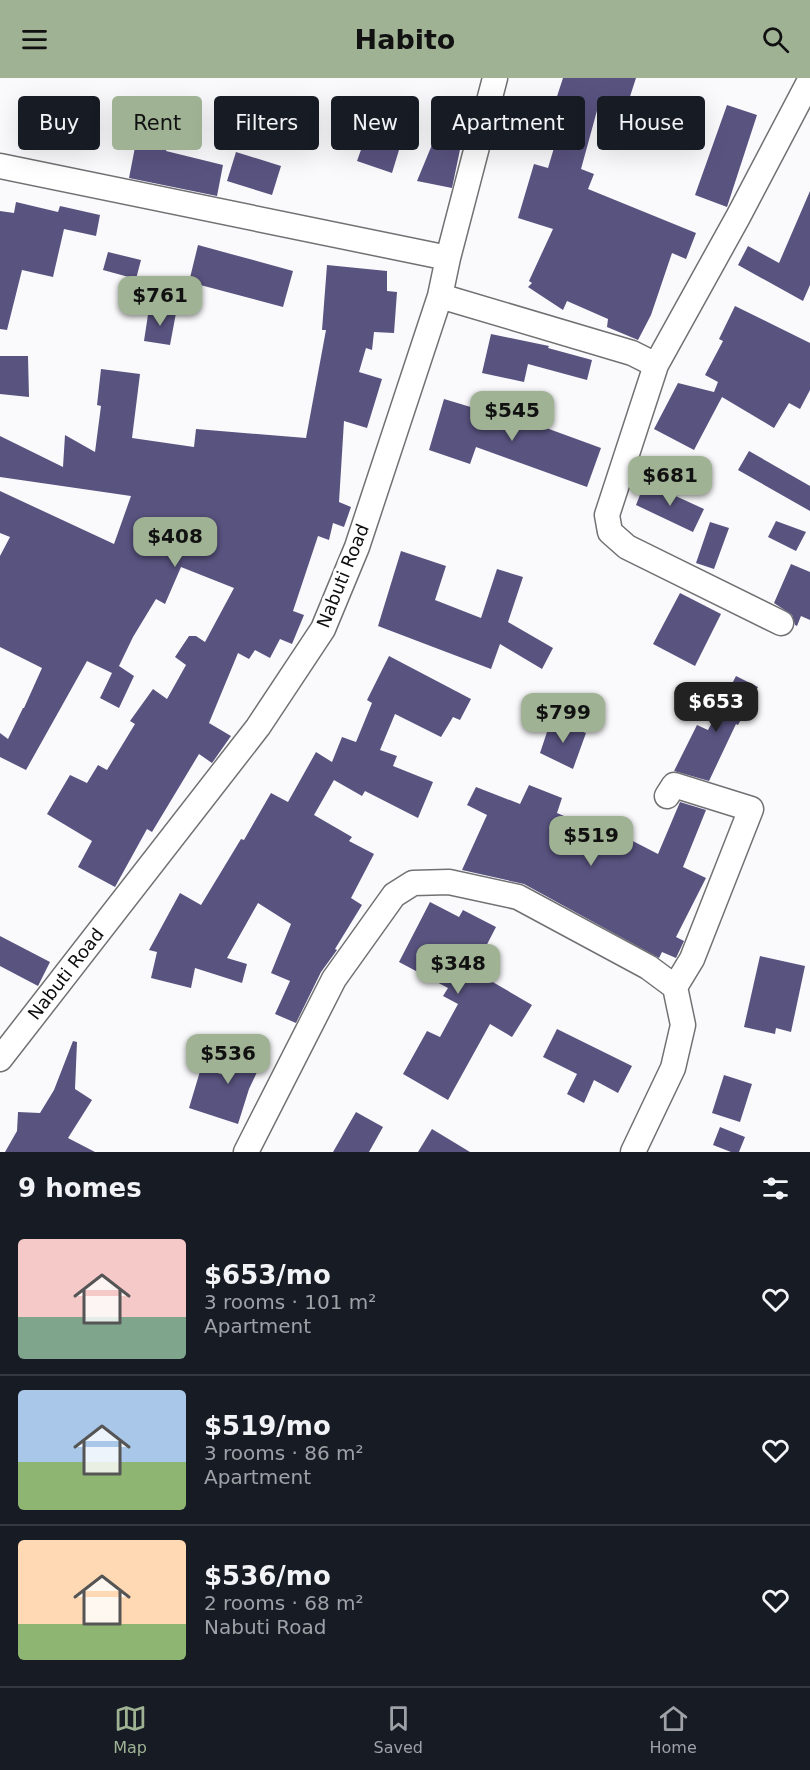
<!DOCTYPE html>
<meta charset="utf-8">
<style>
body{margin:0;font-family:"DejaVu Sans",sans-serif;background:#242831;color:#f1f3f6;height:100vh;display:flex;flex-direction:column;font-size:22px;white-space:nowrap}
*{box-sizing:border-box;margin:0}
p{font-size:20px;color:#9ea1a6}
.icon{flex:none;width:33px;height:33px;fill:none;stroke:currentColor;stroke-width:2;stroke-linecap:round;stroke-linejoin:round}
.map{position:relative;height:1074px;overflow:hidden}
.side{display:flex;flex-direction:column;background:#171b24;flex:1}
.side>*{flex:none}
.top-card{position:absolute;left:18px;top:18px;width:774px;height:54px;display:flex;gap:12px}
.price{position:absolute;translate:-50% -51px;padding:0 14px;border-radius:12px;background:#9fb294;color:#111;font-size:20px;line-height:39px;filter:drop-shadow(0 2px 3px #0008)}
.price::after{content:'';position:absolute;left:50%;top:36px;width:18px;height:14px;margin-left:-9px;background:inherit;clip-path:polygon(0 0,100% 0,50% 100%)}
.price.selected{background:#222;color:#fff}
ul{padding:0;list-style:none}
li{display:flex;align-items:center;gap:18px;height:150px;padding:0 18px}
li+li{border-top:2px solid #363941}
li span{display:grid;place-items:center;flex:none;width:168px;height:120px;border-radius:6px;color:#555}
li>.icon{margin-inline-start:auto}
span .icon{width:72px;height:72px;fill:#fffc;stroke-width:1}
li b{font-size:26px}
h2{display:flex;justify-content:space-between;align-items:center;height:72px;padding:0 18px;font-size:26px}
.pill{padding:0 21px;border-radius:6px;background:#171b24;box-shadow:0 6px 24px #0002;font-size:21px;line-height:54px}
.pill.selected{background:#9fb294;color:#111}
header{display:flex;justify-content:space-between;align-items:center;height:78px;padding:0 18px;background:#9fb294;color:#111;font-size:27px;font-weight:700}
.menu{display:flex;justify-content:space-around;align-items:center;height:84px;border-top:2px solid #363941;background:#171b24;font-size:16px;color:#9ea1a6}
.menu a{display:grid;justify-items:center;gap:3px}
.menu .selected{color:#9fb294}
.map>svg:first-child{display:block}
.building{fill:#595380}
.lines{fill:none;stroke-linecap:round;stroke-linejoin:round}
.minor-casing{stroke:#717173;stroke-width:27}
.minor{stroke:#fff;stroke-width:24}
.labels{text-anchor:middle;stroke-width:6;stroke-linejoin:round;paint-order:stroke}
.street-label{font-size:18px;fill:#0e0e0e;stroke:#fff}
</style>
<header><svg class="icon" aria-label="menu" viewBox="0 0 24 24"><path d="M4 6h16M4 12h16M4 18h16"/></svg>Habito<svg class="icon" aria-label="search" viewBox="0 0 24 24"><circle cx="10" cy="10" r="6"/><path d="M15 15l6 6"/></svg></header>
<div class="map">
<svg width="810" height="1074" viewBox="0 0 810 1074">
<rect width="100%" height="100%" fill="#fafafc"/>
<path class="building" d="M 563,0 L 636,0 L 624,37 L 598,29 L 581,91 L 594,96 L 588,111 L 696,155 L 686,181 L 672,175 L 651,237 L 638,262 L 607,249 L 608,241 L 567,223 L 563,232 L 528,209 L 532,205 L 529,203 L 553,151 L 518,140 L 534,86 L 548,90 L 559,53 L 547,49 Z
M 727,27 L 757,37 L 727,129 L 695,117 Z
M 138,34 L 173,42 L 166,73 L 223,87 L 217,118 L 129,100 L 138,54 L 134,53 Z
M 373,38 L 406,49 L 392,95 L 357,83 Z
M 436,57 L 462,62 L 452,110 L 417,103 Z
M 236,74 L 281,88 L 272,117 L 227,103 Z
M 810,113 L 810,207 L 803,223 L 738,187 L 748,168 L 779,185 Z
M 16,124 L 58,134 L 60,128 L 100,137 L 96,158 L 64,151 L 53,199 L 22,192 L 7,252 L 0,251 L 0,133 L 14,135 Z
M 198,167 L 293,193 L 283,229 L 189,204 Z
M 108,174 L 141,182 L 136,201 L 103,192 Z
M 327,187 L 387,193 L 387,213 L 397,214 L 394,255 L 374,254 L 372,272 L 366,270 L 359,294 L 382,301 L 367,350 L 344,343 L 339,424 L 351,429 L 344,449 L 333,445 L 329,462 L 318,458 L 293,533 L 304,537 L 292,566 L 280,561 L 270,580 L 255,572 L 249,581 L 238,575 L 209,645 L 231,658 L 212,685 L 199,676 L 152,754 L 147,751 L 115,809 L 78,789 L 92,763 L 47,736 L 70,697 L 87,705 L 98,687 L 107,692 L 135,646 L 130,643 L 153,611 L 167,621 L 186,587 L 175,579 L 189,558 L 196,558 L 205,564 L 234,510 L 181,489 L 165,526 L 156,521 L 133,559 L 119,588 L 134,598 L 119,630 L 100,620 L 112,595 L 87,583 L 26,692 L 0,679 L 0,655 L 8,661 L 23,630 L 24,630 L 42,590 L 0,569 L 0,478 L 10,459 L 0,455 L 0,413 L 114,466 L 131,418 L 0,399 L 0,358 L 63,389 L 65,357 L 95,374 L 101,328 L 97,327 L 101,291 L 140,296 L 132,360 L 194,369 L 196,351 L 306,360 L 326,252 L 322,252 Z
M 735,228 L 810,265 L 810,312 L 800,331 L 789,325 L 774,350 L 722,319 L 694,372 L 654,351 L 678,305 L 714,314 L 718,304 L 705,297 L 723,263 L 719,261 Z
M 149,230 L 176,235 L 170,267 L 144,263 Z
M 491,256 L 549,268 L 548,270 L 592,282 L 587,302 L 528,286 L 524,304 L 482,295 Z
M 0,278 L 28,278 L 29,319 L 0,316 Z
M 444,321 L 504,339 L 505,335 L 601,370 L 587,409 L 476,369 L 470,386 L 429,372 Z
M 749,373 L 810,408 L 810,433 L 738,392 Z
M 645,404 L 704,431 L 693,454 L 636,427 Z
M 776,443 L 806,454 L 796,473 L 768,459 Z
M 710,444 L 729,450 L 714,491 L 696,485 Z
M 401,473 L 446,488 L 435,522 L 481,540 L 497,491 L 523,499 L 508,544 L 553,570 L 542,591 L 500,566 L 491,591 L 378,548 Z
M 791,486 L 810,494 L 810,542 L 801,538 L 797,548 L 795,547 L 792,537 L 774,525 Z
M 680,515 L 721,536 L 695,588 L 653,566 Z
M 389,578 L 471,621 L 460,642 L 453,639 L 441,659 L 395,636 L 380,672 L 397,678 L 393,688 L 433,704 L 418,740 L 365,713 L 362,718 L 334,702 L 314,737 L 352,759 L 349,763 L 374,776 L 351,820 L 362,827 L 335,871 L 337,872 L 321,894 L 296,945 L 275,936 L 290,903 L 271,895 L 291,846 L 258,825 L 227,880 L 247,886 L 242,905 L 195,890 L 191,910 L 151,900 L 157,874 L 149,872 L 180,815 L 201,827 L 241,761 L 244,762 L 271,715 L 288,724 L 316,674 L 332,684 L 342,659 L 356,664 L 372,625 L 367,622 Z
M 736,598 L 758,609 L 738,647 L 736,646 L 709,703 L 674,693 L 697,647 L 708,652 Z
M 551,642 L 586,655 L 573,691 L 540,675 Z
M 529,707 L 562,720 L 557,735 L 623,763 L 625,759 L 658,776 L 680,724 L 706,732 L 683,789 L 706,800 L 676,859 L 684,863 L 676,880 L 662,874 L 659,880 L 524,806 L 462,792 L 487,737 L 467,727 L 476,709 L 520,726 Z
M 430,824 L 459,839 L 463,832 L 496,849 L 480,880 L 498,892 L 491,903 L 532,927 L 512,959 L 490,946 L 448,1022 L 403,996 L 427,953 L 440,959 L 458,926 L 443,918 L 448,910 L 399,884 Z
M 0,858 L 50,884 L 38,908 L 0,888 Z
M 760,878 L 805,888 L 791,954 L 776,950 L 775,956 L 744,949 Z
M 557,951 L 632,988 L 618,1015 L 594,1002 L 584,1025 L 567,1016 L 577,996 L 543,979 Z
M 73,963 L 77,964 L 75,1011 L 92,1022 L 68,1060 L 95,1074 L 5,1074 L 17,1053 L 18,1034 L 40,1035 L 54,1012 Z
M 236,963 L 265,977 L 249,1011 L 238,1046 L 189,1030 L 201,990 L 221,996 Z
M 724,997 L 752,1006 L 740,1044 L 712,1035 Z
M 356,1034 L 383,1049 L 369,1074 L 333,1074 Z
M 720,1049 L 745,1059 L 739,1074 L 731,1074 L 713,1067 Z
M 432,1051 L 470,1074 L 418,1074 Z"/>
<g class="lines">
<g class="minor-casing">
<path id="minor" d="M 0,88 L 448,180
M 440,218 L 632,275 L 656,287 L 738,139 L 810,2
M 656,287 L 607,437 L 610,454 L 627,469 L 781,545
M 667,718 L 674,707 L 751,731 L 692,881 L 675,909
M 0,981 L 258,649 L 323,551 L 357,469 L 440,218 L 448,180 L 495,0
M 246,1074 L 334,901 L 394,817 L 413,805 L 449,804 L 518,819 L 648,889 L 675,909 L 683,947 L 673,990 L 633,1074"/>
</g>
<use href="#minor" class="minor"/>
</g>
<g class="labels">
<g class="street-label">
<text transform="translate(343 498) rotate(-68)" y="6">Nabuti Road</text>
<text transform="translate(66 896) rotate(-52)" y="6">Nabuti Road</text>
</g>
</g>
</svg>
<b class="price" style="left:160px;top:249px">$761</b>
<b class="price" style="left:512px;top:364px">$545</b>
<b class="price" style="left:670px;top:429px">$681</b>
<b class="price" style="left:175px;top:490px">$408</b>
<b class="price selected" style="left:716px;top:655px">$653</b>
<b class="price" style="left:563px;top:666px">$799</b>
<b class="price" style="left:591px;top:789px">$519</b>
<b class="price" style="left:458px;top:917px">$348</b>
<b class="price" style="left:228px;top:1007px">$536</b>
<div class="top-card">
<a class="pill">Buy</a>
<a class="pill selected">Rent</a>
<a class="pill">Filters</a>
<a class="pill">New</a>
<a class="pill">Apartment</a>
<a class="pill">House</a>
</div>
</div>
<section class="side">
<h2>9 homes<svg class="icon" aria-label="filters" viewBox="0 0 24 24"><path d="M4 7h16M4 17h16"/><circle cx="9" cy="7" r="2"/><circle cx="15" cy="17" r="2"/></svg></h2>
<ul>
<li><span style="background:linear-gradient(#f6c9c9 65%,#7fa58c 0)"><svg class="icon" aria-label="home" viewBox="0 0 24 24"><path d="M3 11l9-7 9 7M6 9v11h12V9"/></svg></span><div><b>$653/mo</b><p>3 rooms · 101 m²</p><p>Apartment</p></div><svg class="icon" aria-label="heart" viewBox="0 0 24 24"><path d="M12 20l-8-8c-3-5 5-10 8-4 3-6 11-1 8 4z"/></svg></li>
<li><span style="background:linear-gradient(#a9c7e8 60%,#8fb573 0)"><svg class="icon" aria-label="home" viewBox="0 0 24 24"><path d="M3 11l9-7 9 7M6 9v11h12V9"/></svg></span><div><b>$519/mo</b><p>3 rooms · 86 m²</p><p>Apartment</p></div><svg class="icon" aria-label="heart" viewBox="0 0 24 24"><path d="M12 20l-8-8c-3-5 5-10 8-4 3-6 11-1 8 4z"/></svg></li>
<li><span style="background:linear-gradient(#ffd9b3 70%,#8fb573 0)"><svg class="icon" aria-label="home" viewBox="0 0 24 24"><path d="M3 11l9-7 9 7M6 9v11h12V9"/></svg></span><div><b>$536/mo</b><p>2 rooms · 68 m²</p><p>Nabuti Road</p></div><svg class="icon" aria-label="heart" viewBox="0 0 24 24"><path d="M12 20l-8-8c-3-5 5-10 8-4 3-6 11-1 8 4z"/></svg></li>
</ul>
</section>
<nav class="menu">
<a class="selected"><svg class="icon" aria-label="map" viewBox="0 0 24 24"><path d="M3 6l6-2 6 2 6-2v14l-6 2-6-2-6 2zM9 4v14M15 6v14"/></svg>Map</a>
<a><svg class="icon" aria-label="saved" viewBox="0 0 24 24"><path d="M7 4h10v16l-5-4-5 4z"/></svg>Saved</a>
<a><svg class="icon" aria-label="home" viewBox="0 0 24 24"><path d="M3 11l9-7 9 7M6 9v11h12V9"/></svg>Home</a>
</nav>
